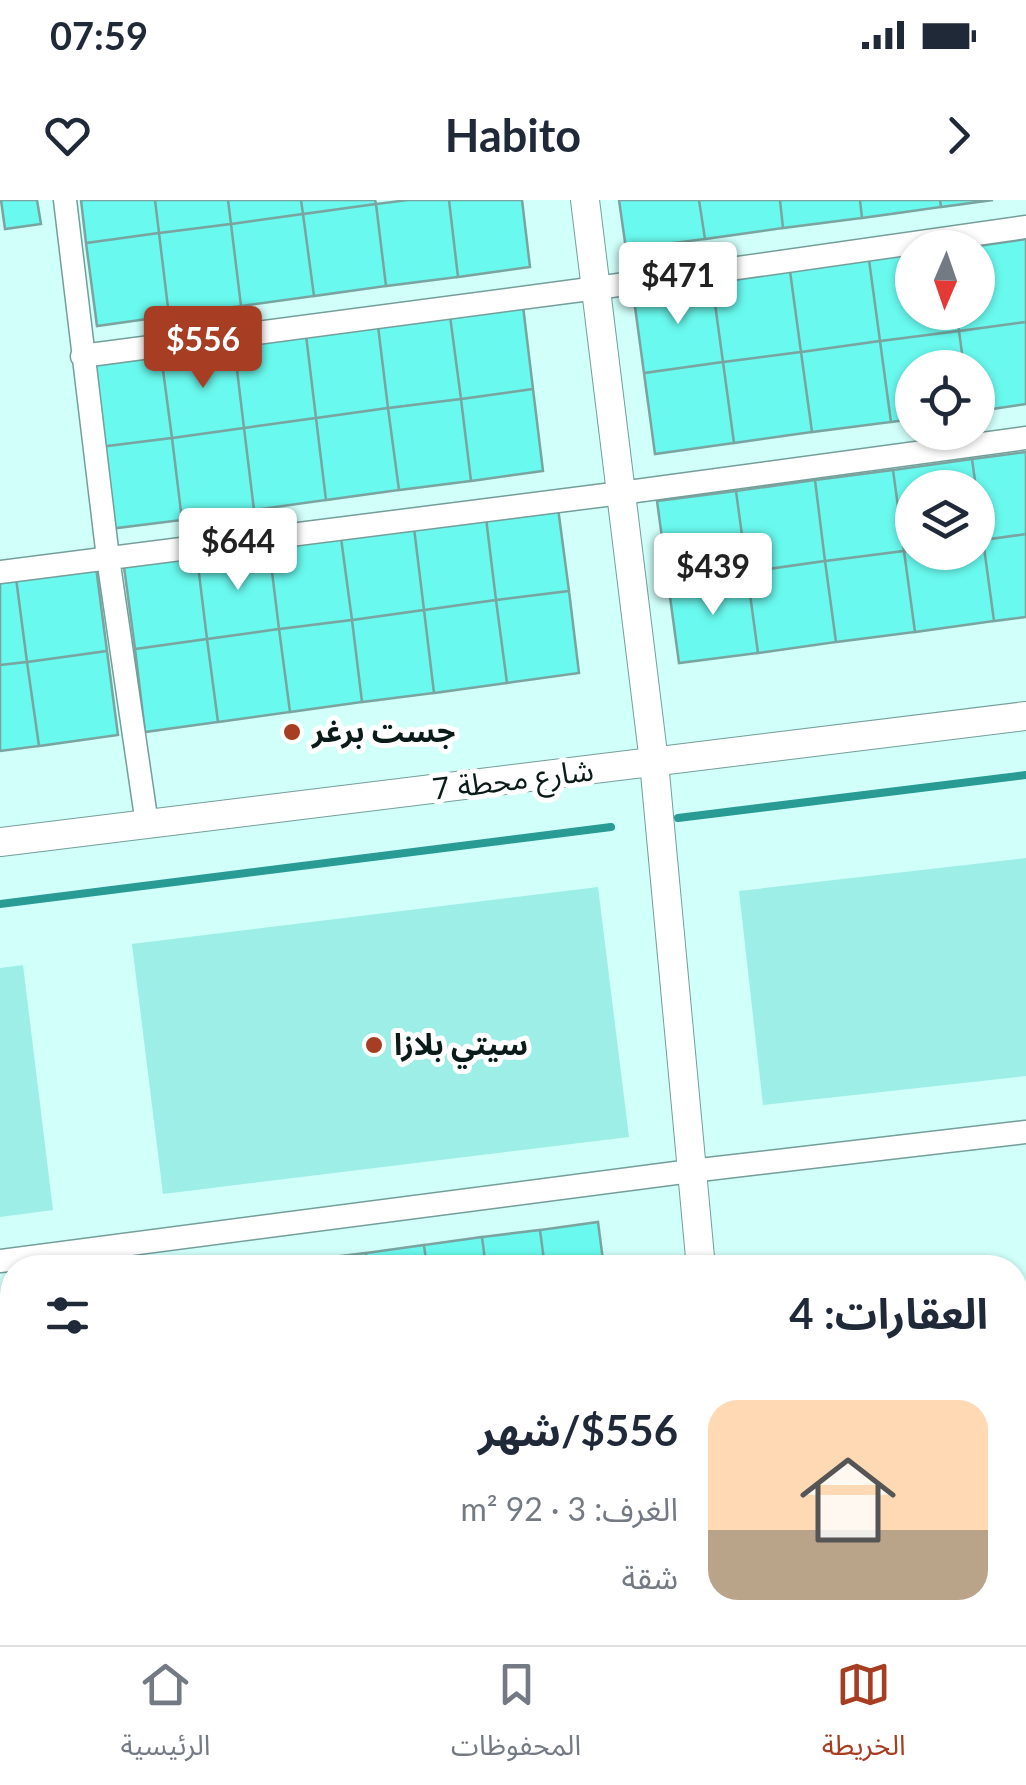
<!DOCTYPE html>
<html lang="ar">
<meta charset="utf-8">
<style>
body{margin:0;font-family:Lato,"Noto Sans Arabic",sans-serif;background:#f2f2f3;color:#1f2937;direction:rtl;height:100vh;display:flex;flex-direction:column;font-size:38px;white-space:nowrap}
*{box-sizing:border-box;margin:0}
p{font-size:32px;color:#747a83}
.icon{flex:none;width:55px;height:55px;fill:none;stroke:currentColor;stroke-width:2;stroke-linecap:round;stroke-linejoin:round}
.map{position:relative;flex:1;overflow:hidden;direction:ltr}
.panel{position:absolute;left:0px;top:1055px;width:1028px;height:390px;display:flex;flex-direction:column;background:#fff;border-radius:40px 40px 0 0;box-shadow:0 2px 8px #0004;direction:rtl}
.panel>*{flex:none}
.needle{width:65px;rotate:182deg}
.fabs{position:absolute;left:895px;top:30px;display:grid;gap:20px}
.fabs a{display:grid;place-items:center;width:100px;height:100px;border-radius:50%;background:#fff;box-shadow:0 2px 8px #0004;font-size:50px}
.price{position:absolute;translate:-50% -85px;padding:0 22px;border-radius:10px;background:#fff;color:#222;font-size:32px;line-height:65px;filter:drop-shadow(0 2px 5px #0008)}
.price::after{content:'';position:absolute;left:50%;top:60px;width:30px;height:22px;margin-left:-15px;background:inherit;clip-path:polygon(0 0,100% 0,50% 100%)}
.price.selected{background:#a73e23;color:#fff}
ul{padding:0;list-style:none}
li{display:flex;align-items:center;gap:30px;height:250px;padding:0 40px}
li+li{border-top:2px solid #e0e1e3}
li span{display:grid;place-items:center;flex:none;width:280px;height:200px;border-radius:30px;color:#555}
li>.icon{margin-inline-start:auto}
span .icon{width:120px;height:120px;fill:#fffc;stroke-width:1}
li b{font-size:42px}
h2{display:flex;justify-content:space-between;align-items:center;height:120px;padding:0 40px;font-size:42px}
.status{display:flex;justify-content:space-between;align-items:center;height:70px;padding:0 50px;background:#fff;direction:ltr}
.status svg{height:28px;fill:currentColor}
header{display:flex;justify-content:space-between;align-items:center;height:130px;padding:0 40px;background:#fff;font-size:45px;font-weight:700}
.dock{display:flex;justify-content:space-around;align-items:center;height:140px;border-top:2px solid #e0e1e3;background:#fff;font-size:28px;color:#747a83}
.dock a{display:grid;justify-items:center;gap:5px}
.dock .selected{color:#a73e23}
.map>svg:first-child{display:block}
.green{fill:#9deee6}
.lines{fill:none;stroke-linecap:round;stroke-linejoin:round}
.stream{stroke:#289b94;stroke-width:8}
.building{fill:#69f9ee;stroke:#79a4a0;stroke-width:2.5}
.minor-casing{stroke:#739e9a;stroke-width:25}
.tertiary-casing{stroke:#739e9a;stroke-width:30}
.minor{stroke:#fff;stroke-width:22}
.tertiary{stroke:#fff;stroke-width:28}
.poi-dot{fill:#a73e23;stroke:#fff;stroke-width:4}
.labels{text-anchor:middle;stroke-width:10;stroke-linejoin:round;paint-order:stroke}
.poi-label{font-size:30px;font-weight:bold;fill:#0a1b1a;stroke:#fff;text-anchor:start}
.street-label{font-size:30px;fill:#0a1b1a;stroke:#fff}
</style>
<div class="status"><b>07:59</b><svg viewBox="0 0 49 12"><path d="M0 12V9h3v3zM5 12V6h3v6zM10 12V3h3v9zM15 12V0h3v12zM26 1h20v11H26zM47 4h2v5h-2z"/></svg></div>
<header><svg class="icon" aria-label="forward" viewBox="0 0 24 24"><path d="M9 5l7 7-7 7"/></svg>Habito<svg class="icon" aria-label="heart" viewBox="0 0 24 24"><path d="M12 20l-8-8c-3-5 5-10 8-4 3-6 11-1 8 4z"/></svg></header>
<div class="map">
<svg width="1026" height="1445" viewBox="0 0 1026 1445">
<rect width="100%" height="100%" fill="#d1fffa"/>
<path class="green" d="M 1026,658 L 1026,876 L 763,905 L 739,691 Z
M 598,687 L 629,937 L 163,994 L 132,744 Z
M 23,765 L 53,1010 L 0,1017 L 0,768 Z"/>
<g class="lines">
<path class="stream" d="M 678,618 L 1026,575
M 0,704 L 611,627"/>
</g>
<path class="building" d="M 1,0 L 37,0 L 41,24 L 5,29 Z
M 81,0 L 155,0 L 159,33 L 86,43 Z
M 155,0 L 228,0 L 231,24 L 159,33 Z
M 228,0 L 301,0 L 303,14 L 231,24 Z
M 301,0 L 375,0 L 376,4 L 303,14 Z
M 408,0 L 449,0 L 458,77 L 386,86 L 376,4 Z
M 449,0 L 522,0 L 530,67 L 458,77 Z
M 619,0 L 699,0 L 705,39 L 626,49 Z
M 699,0 L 780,0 L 783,28 L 705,39 Z
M 780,0 L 860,0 L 862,18 L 783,28 Z
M 860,0 L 940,0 L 941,7 L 862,18 Z
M 940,0 L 993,0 L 941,7 Z
M 376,4 L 386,86 L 314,96 L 303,14 Z
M 303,14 L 314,96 L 241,106 L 231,24 Z
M 231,24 L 241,106 L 169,116 L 159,33 Z
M 159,33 L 169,116 L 97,126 L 86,43 Z
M 1026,39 L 1026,122 L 959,131 L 956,112 L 978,112 L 978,48 L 964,48 Z
M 912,54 L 912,112 L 956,112 L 959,131 L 880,141 L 869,60 Z
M 869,60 L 880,141 L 801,152 L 790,71 Z
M 790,71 L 801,152 L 723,162 L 712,82 Z
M 712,82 L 723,162 L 644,173 L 633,92 Z
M 523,106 L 533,189 L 461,199 L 450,116 Z
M 450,116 L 461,199 L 388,208 L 378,126 Z
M 1026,122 L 1026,204 L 978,211 L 978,168 L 964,168 L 959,131 Z
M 378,126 L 388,208 L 316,218 L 306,135 Z
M 959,131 L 964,168 L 912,168 L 912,219 L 891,222 L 880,141 Z
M 306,135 L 316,218 L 244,228 L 234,145 Z
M 880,141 L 891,222 L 812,232 L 801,152 Z
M 234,145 L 244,228 L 172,238 L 161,155 Z
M 801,152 L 812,232 L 734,243 L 723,162 Z
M 161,155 L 172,238 L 99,247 L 89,165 Z
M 723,162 L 734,243 L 655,254 L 644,173 Z
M 533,189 L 543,271 L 471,281 L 461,199 Z
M 461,199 L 471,281 L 399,290 L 388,208 Z
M 388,208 L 399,290 L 326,300 L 316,218 Z
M 316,218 L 326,300 L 254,310 L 244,228 Z
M 244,228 L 254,310 L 182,320 L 172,238 Z
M 172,238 L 182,320 L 109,329 L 99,247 Z
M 1026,252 L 1026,334 L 983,340 L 978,288 L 976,288 L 972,259 Z
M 972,259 L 976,288 L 912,288 L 912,350 L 904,351 L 893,270 Z
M 893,270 L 904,351 L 825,361 L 815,280 Z
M 815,280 L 825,361 L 747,372 L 736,291 Z
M 736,291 L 747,372 L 668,382 L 657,301 Z
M 978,301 L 983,340 L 978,341 Z
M 558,308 L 569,391 L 496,400 L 486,318 Z
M 486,318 L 496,400 L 424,410 L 414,328 Z
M 414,328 L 424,410 L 352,420 L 341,338 Z
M 1026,334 L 1026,417 L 994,421 L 983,340 Z
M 341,338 L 352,420 L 279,429 L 269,347 Z
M 983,340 L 994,421 L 915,432 L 904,351 L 978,352 L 978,341 Z
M 269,347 L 279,429 L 207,439 L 197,357 Z
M 904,351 L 915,432 L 836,442 L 825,361 Z
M 197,357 L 207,439 L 135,449 L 124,367 Z
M 825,361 L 836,442 L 758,453 L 747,372 Z
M 96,367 L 107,451 L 27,462 L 16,378 Z
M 747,372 L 758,453 L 679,463 L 668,382 Z
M 16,378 L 27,462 L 0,465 L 0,380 Z
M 569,391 L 579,473 L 507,483 L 496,400 Z
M 496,400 L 507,483 L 434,493 L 424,410 Z
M 424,410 L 434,493 L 362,502 L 352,420 Z
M 352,420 L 362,502 L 290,512 L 279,429 Z
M 279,429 L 290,512 L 218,522 L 207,439 Z
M 207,439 L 218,522 L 145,532 L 135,449 Z
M 107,451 L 118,535 L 39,546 L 27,462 Z
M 27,462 L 39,546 L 0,551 L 0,465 Z
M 598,1022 L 604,1068 L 545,1068 L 540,1030 Z
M 540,1030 L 545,1068 L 486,1068 L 482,1037 Z
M 482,1037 L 486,1068 L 427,1068 L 424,1045 Z
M 424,1045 L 427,1068 L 368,1068 L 366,1053 Z
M 366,1053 L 368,1068 L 309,1068 L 308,1060 Z
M 308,1060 L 309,1068 L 252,1068 Z
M 12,1120 L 12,1197 L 0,1199 L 0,1122 Z
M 12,1197 L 12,1273 L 0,1275 L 0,1199 Z
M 12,1316 L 12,1392 L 0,1394 L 0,1317 Z
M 12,1392 L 12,1432 L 62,1432 L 63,1445 L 3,1445 L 0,1394 Z
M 62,1432 L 122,1432 L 124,1445 L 63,1445 Z
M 183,1432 L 242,1432 L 243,1437 L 185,1445 Z"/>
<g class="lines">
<g class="minor-casing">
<path id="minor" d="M 65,0 L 108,358 L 147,624
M 82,156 L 597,88 L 1026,27
M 0,372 L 621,293 L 1026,238
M 0,1061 L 691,971 L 1026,932
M 0,1300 L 12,1298
M 1015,1350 L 1026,1349
M 164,1432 L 166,1445
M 1012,1432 L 1012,1445
M 511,1445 L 591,1432"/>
</g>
<g class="tertiary-casing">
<path id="tertiary" d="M 585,0 L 654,562 L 701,1068
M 0,642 L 1026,516
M 744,1432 L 745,1445"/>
</g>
<use href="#minor" class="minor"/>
<use href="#tertiary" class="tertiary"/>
</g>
<g class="poi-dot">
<circle cx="292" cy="532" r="10"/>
<circle cx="374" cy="845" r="10"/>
</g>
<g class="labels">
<g class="poi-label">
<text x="312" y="542">جست برغر</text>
<text x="394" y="855">سيتي بلازا</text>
</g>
<g class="street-label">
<text transform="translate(513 580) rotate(-7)" y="10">شارع محطة 7</text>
</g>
</g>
</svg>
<div class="fabs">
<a><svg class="needle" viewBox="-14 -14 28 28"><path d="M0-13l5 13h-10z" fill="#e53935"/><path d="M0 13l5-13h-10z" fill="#747a83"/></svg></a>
<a><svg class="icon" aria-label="locate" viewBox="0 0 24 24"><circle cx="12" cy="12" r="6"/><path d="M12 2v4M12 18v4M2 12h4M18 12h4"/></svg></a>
<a><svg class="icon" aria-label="layers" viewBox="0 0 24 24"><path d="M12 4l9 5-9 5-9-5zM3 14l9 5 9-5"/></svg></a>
</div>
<b class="price" style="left:678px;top:127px">$471</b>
<b class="price selected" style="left:203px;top:191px">$556</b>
<b class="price" style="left:238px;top:393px">$644</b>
<b class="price" style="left:713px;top:418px">$439</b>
<section class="panel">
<h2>العقارات: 4<svg class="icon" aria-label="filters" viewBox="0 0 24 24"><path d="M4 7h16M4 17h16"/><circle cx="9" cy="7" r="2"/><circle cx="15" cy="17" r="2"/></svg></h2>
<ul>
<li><span style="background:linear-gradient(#ffd9b3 65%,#b9a48a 0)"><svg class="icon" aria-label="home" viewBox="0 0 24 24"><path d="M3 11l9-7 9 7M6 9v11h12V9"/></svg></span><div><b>$556/شهر</b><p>الغرف: 3 · 92 m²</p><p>شقة</p></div></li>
</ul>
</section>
</div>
<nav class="dock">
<a class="selected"><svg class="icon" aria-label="map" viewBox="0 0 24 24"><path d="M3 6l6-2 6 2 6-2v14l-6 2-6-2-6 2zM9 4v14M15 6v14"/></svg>الخريطة</a>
<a><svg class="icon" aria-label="saved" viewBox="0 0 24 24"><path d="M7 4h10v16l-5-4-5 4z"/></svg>المحفوظات</a>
<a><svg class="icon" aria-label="home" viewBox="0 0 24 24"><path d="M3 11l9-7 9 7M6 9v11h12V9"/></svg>الرئيسية</a>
</nav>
